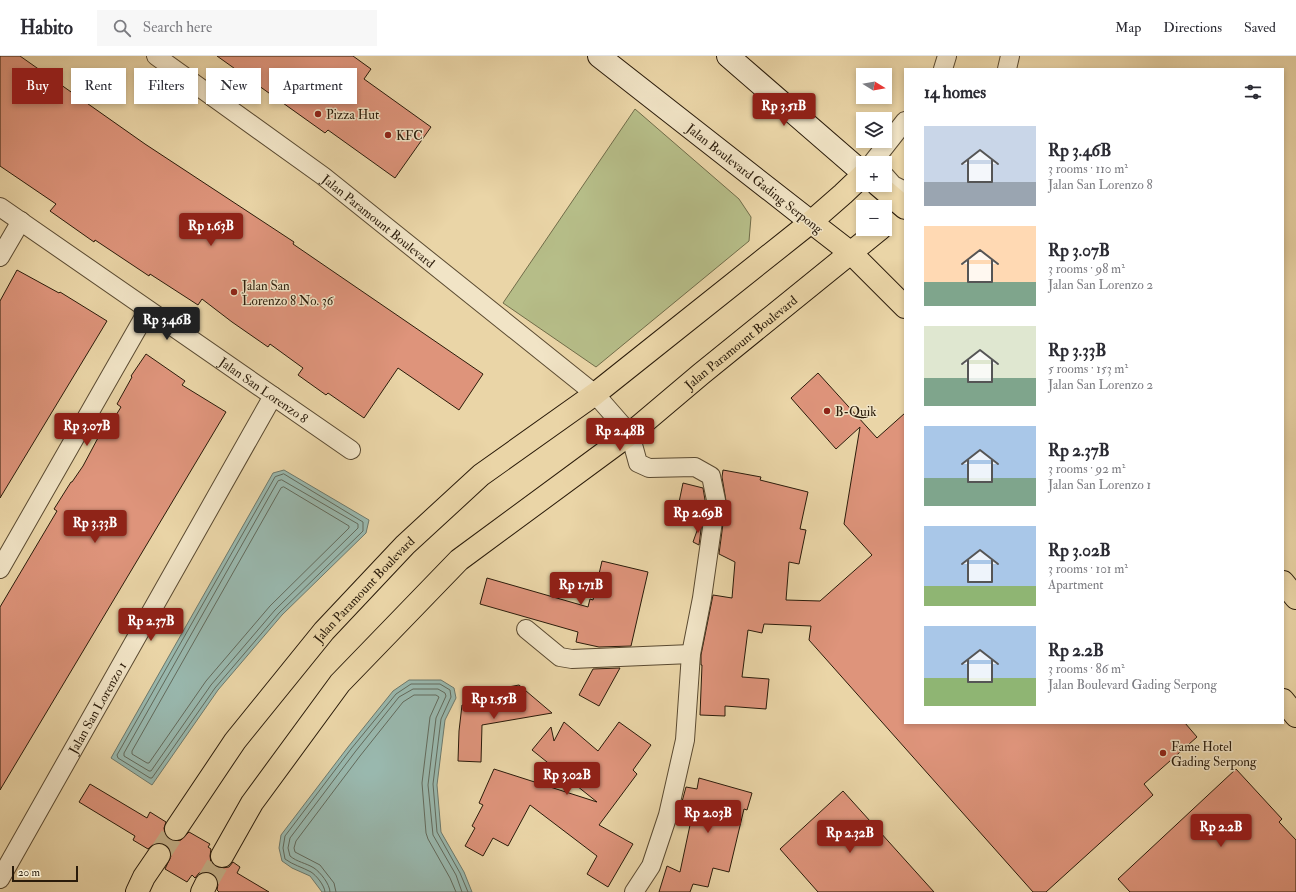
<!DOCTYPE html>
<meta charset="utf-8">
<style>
body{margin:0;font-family:"IM FELL Double Pica",serif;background:#f7f7f7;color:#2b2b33;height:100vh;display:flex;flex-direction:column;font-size:15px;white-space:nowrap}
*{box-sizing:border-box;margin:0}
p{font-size:13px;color:#7c7c81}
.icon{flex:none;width:22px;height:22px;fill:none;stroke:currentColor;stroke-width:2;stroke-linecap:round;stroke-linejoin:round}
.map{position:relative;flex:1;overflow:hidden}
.side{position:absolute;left:904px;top:12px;width:380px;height:656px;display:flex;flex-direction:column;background:#fff;border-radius:0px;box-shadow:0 2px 6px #0003}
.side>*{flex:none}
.banner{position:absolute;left:12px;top:12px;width:380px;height:36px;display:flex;gap:8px}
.needle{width:26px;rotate:101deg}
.tools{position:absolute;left:856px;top:12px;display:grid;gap:8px}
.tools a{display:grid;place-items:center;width:36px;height:36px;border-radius:0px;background:#fff;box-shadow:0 2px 6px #0003;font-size:20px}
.scale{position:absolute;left:12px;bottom:10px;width:66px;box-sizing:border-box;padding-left:4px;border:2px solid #2a1b0a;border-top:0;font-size:11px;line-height:14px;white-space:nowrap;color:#2a1b0a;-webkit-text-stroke:3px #f1e4c6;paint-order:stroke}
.price{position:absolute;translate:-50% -34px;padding:0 9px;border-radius:4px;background:#8f2418;color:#fff;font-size:13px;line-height:26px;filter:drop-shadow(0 1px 2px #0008)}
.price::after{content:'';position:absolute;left:50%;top:24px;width:12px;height:9px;margin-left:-6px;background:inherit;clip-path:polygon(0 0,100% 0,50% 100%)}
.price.selected{background:#222;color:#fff}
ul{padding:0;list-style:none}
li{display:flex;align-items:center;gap:12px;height:100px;padding:0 20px}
li span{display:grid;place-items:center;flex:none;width:112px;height:80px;border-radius:0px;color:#555}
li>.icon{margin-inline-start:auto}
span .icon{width:48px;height:48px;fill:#fffc;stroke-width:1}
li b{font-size:17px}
h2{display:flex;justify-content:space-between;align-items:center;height:48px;padding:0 20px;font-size:17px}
.chip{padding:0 14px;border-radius:0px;background:#fff;box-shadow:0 2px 6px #0003;font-size:14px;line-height:36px}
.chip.selected{background:#8f2418;color:#fff}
header{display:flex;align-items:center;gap:24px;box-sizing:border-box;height:56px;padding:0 20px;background:#fff;border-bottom:1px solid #e1e1e2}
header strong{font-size:19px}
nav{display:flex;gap:22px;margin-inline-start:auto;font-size:14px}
.search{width:280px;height:36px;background:#f7f7f7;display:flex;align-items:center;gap:10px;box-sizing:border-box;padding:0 14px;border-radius:0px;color:#7c7c81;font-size:15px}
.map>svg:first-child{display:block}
.green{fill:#b6bd88;stroke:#706c49}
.water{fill:#99b8ae;stroke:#6d796c}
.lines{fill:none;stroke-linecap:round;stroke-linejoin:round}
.shore{stroke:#626a5c;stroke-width:1}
.building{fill:#de947b;stroke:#2a1b0a}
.primary-tunnel{stroke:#c4b088;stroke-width:22;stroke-dasharray:22 11;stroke-linecap:butt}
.street-casing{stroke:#5a4a31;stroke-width:20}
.secondary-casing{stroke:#2a1b0a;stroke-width:24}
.primary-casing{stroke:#2a1b0a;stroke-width:24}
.street{stroke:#f1e4c6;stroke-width:18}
.secondary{stroke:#f1e4c6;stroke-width:22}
.primary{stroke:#ead5a7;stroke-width:22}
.poi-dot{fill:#8f2418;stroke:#f1e4c6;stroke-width:1.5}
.labels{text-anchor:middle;stroke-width:3;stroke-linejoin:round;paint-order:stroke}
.poi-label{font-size:13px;fill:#2a1b0a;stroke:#f1e4c6;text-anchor:start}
.street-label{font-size:13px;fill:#2a1b0a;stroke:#f1e4c6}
</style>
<header>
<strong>Habito</strong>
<div class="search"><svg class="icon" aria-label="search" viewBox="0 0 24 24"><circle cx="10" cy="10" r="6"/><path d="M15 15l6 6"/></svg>Search here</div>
<nav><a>Map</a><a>Directions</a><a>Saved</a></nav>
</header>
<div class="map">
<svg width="1296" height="836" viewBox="0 0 1296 836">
<rect width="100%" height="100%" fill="#ead5a7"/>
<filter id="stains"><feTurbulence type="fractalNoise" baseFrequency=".005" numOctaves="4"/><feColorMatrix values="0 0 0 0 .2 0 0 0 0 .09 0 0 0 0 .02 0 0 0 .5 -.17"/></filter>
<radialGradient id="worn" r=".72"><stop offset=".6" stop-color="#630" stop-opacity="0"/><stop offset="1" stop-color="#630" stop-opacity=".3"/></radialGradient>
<path class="green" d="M 635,53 L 739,143 L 751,161 L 749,185 L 596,311 L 503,247 Z"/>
<path class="water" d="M 284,414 L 369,464 L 366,477 L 282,559 L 218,634 L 152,729 L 111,702 L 273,417 Z
M 409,624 L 441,624 L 454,632 L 456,642 L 445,664 L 437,729 L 441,776 L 464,816 L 472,836 L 322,836 L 310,820 L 292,812 L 282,805 L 279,792 L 281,779 L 348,691 L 393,635 Z"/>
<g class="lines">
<path class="shore" d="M 284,418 L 363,466 L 363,475 L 279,557 L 215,632 L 152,722 L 150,722 L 118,702 L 117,699 L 275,421 Z
M 282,424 L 358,468 L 358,472 L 275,554 L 211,629 L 151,715 L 149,715 L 124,700 L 124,697 L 278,425 Z
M 284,431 L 349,470 L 349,472 L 270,550 L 206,625 L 149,707 L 147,707 L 132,698 L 132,695 L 281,432 Z
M 325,836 C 325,830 316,819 311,816 C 302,811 293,809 285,803 L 283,792 L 285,780 L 351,693 L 396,638 L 411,628 L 440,628 L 450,634 L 451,641 L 441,663 L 433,728 L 437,776 L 460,817 L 468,836
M 330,836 C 330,828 320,816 314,812 C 306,807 297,806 290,800 L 288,792 L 290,782 L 355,696 L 399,641 L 413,633 L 438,633 L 445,637 L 446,640 L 436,662 L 428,729 L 433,779 L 456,819 L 462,836
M 336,836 L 334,827 L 320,809 L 295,796 L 294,792 L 296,785 L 360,700 L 403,646 L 414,639 L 436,639 L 439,641 L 430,661 L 422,727 L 426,777 L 428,783 L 450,822 L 456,836"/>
</g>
<path class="building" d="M 0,0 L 20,0 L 145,88 L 294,186 L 293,188 L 483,318 L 459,354 L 398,312 L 364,362 L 328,337 L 326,339 L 298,319 L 303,312 L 270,288 L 268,291 L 232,266 L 202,243 L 198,249 L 150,218 L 149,220 L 95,184 L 94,186 L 50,155 L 56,148 L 0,110 Z
M 217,0 L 353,0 L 371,13 L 364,23 L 431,71 L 395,122 L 328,74 L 325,77 Z
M 17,214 L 59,237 L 60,236 L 107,265 L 0,442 L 0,245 Z
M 146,298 L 185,325 L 182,329 L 226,356 L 0,734 L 0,551 L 57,455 L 54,453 L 71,426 L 72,426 L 83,410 L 99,380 L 102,382 L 121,351 L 117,348 L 132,321 L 131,320 Z
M 818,317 L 877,382 L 905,357 L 905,667 L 1185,667 L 1197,681 L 1144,728 L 1153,739 L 1046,836 L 1033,836 L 809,584 L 811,570 L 764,568 L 762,577 L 748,574 L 742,621 L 769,623 L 766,653 L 725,650 L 725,660 L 700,659 L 702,609 L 701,609 L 701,599 L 713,539 L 732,542 L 735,506 L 719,498 L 726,445 L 722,421 L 723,414 L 761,421 L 760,424 L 808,436 L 800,473 L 806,474 L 799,508 L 789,506 L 786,544 L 820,545 L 872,499 L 844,468 L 860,371 L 836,393 L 791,342 Z
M 683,427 L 703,432 L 705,444 L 703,458 L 678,451 Z
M 703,458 L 699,489 L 693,486 Z
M 602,505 L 648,516 L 631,590 L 599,591 L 576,586 L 578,576 L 480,548 L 487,522 L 588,551 L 590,543 L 593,544 Z
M 620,612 L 599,650 L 579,639 L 593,613 Z
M 519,629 L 552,657 L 482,669 L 481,706 L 458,705 L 459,675 L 462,649 L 507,654 L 503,632 Z
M 564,666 L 598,695 L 619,666 L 651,689 L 633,714 L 637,718 L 599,769 L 633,788 L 608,831 L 587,818 L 597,800 L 530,749 L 508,790 L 493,782 L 483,800 L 465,790 L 475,772 L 472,770 L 483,749 L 479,747 L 494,713 L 597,746 L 532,694 L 551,671 L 554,685 Z
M 1236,713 L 1282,763 L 1279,766 L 1296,784 L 1296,836 L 1130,836 L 1118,823 Z
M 699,722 L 752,737 L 747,754 L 744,753 L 729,816 L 713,812 L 708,831 L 693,828 L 690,836 L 659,836 L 667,810 L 680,816 L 693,755 L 680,753 L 686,731 L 697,733 Z
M 90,728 L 147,762 L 150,756 L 166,766 L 164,772 L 165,778 L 169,784 L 176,785 L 181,784 L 189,776 L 210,788 L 208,791 L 211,793 L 210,800 L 211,807 L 216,811 L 222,812 L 229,811 L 233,806 L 240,811 L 237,817 L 269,836 L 219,836 L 217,834 L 218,828 L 217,821 L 211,817 L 205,816 L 199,817 L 195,822 L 192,819 L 187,826 L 165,813 L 171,800 L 170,794 L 166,789 L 160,787 L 154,788 L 148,793 L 133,784 L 135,780 L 79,746 Z
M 843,735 L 934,836 L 818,836 L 780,793 Z"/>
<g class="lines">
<path class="primary-tunnel" d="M 159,799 L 176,773
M 206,828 L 222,800"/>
<g class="street-casing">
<g id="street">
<path id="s1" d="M 156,0 L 323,120 L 595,338 L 630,378 L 638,407 L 649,412 L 695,411 L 711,420 L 716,444 L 702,542 L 691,598 L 685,684 L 668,759 L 651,810 L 634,836"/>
<path d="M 943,13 L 947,0"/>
<path d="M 1007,13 L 1010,0"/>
<path d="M 872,107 L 905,65"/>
<path d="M 885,120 L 893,129 L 905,135"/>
<path id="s2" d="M 0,151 L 351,394"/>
<path d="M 0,201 L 21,165"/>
<path d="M 0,513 L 148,254"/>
<path d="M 526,573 L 560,601 L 572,603 L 691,598"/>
<path id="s3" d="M 0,823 L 273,340"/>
</g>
</g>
<g class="secondary-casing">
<path id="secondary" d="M 599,0 L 811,166
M 728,0 L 863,117"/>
</g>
<g class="primary-casing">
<g id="primary">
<path d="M 878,129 L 905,152"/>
<path d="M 811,166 L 851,197 L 905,251"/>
<path d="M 1283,526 L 1296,542"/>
<path d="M 1283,644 L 1296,660"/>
<path id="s4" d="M 176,773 L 235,685 L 324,575 L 405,489 L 481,419 L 595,338 L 811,166 L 843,138 L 863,119"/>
<path id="s5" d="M 222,800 L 252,747 L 340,627 L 459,504 L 630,378 L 701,318 L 880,173"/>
<path d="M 137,836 L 144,821 L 159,799"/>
<path d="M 202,836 L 206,828"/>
</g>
</g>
<use href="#street" class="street"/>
<use href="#secondary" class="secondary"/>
<use href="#primary" class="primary"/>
</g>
<g class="poi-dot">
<circle cx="318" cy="58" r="4"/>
<circle cx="388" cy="79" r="4"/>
<circle cx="234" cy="236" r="4"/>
<circle cx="827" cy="355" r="4"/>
<circle cx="1163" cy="697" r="4"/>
</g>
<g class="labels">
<g class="poi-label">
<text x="326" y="63">Pizza Hut</text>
<text x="396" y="84">KFC</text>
<text x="242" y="234">Jalan San<tspan x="242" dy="15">Lorenzo 8 No. 36</tspan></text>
<text x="835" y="360">B-Quik</text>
<text x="1171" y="695">Fame Hotel<tspan x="1171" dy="15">Gading Serpong</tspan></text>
</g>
<g class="street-label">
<text transform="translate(755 122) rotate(38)" y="5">Jalan Boulevard Gading Serpong</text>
<text dy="5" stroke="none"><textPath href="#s1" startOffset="277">Jalan Paramount Boulevard</textPath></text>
<text dy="5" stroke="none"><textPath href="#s5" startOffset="737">Jalan Paramount Boulevard</textPath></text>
<text dy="5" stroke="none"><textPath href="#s2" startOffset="321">Jalan San Lorenzo 8</textPath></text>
<text dy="5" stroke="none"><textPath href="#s4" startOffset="305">Jalan Paramount Boulevard</textPath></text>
<text dy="5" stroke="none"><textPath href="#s3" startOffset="197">Jalan San Lorenzo 1</textPath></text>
</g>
</g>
<rect width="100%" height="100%" filter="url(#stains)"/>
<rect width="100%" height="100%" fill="url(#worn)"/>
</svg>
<div class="tools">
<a><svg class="needle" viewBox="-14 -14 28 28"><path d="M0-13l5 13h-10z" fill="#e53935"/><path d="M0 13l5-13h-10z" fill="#7c7c81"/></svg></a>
<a><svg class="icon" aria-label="layers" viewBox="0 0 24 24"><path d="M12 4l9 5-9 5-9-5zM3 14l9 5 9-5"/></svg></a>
<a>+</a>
<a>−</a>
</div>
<div class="scale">20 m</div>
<b class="price" style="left:784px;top:71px">Rp 3.51B</b>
<b class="price" style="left:211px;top:191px">Rp 1.63B</b>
<b class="price selected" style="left:167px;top:285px">Rp 3.46B</b>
<b class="price" style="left:87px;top:391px">Rp 3.07B</b>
<b class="price" style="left:620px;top:396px">Rp 2.48B</b>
<b class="price" style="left:698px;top:478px">Rp 2.69B</b>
<b class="price" style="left:95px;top:488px">Rp 3.33B</b>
<b class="price" style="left:581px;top:550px">Rp 1.71B</b>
<b class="price" style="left:151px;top:586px">Rp 2.37B</b>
<b class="price" style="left:494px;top:664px">Rp 1.55B</b>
<b class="price" style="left:567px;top:740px">Rp 3.02B</b>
<b class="price" style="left:708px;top:778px">Rp 2.03B</b>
<b class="price" style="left:1221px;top:792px">Rp 2.2B</b>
<b class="price" style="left:850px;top:798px">Rp 2.32B</b>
<div class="banner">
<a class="chip selected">Buy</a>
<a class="chip">Rent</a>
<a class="chip">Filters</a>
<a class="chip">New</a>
<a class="chip">Apartment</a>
</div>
<section class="side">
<h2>14 homes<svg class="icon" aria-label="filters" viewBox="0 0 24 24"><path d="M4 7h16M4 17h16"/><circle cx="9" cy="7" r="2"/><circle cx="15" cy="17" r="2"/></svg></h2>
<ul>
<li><span style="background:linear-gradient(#c9d6e8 70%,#9aa5b1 0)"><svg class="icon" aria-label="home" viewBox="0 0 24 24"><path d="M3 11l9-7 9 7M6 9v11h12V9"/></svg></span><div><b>Rp 3.46B</b><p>3 rooms · 110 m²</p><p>Jalan San Lorenzo 8</p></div></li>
<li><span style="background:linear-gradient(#ffd9b3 70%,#7fa58c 0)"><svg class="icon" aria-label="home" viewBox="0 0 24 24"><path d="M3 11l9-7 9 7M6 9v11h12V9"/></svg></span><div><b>Rp 3.07B</b><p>3 rooms · 98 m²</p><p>Jalan San Lorenzo 2</p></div></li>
<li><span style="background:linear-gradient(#dfe7d0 65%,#7fa58c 0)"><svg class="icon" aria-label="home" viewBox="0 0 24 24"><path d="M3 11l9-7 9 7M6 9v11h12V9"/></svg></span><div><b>Rp 3.33B</b><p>5 rooms · 153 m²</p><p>Jalan San Lorenzo 2</p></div></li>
<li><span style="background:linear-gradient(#a9c7e8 65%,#7fa58c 0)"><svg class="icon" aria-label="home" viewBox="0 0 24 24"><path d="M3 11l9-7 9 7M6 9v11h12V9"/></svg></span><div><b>Rp 2.37B</b><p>3 rooms · 92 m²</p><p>Jalan San Lorenzo 1</p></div></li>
<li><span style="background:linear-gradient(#a9c7e8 75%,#8fb573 0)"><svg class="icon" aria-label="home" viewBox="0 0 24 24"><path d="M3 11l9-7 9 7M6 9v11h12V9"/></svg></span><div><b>Rp 3.02B</b><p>3 rooms · 101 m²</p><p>Apartment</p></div></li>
<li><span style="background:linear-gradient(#a9c7e8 65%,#8fb573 0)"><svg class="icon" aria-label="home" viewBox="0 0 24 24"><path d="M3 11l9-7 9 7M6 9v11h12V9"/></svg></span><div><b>Rp 2.2B</b><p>3 rooms · 86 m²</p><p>Jalan Boulevard Gading Serpong</p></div></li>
</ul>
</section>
</div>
